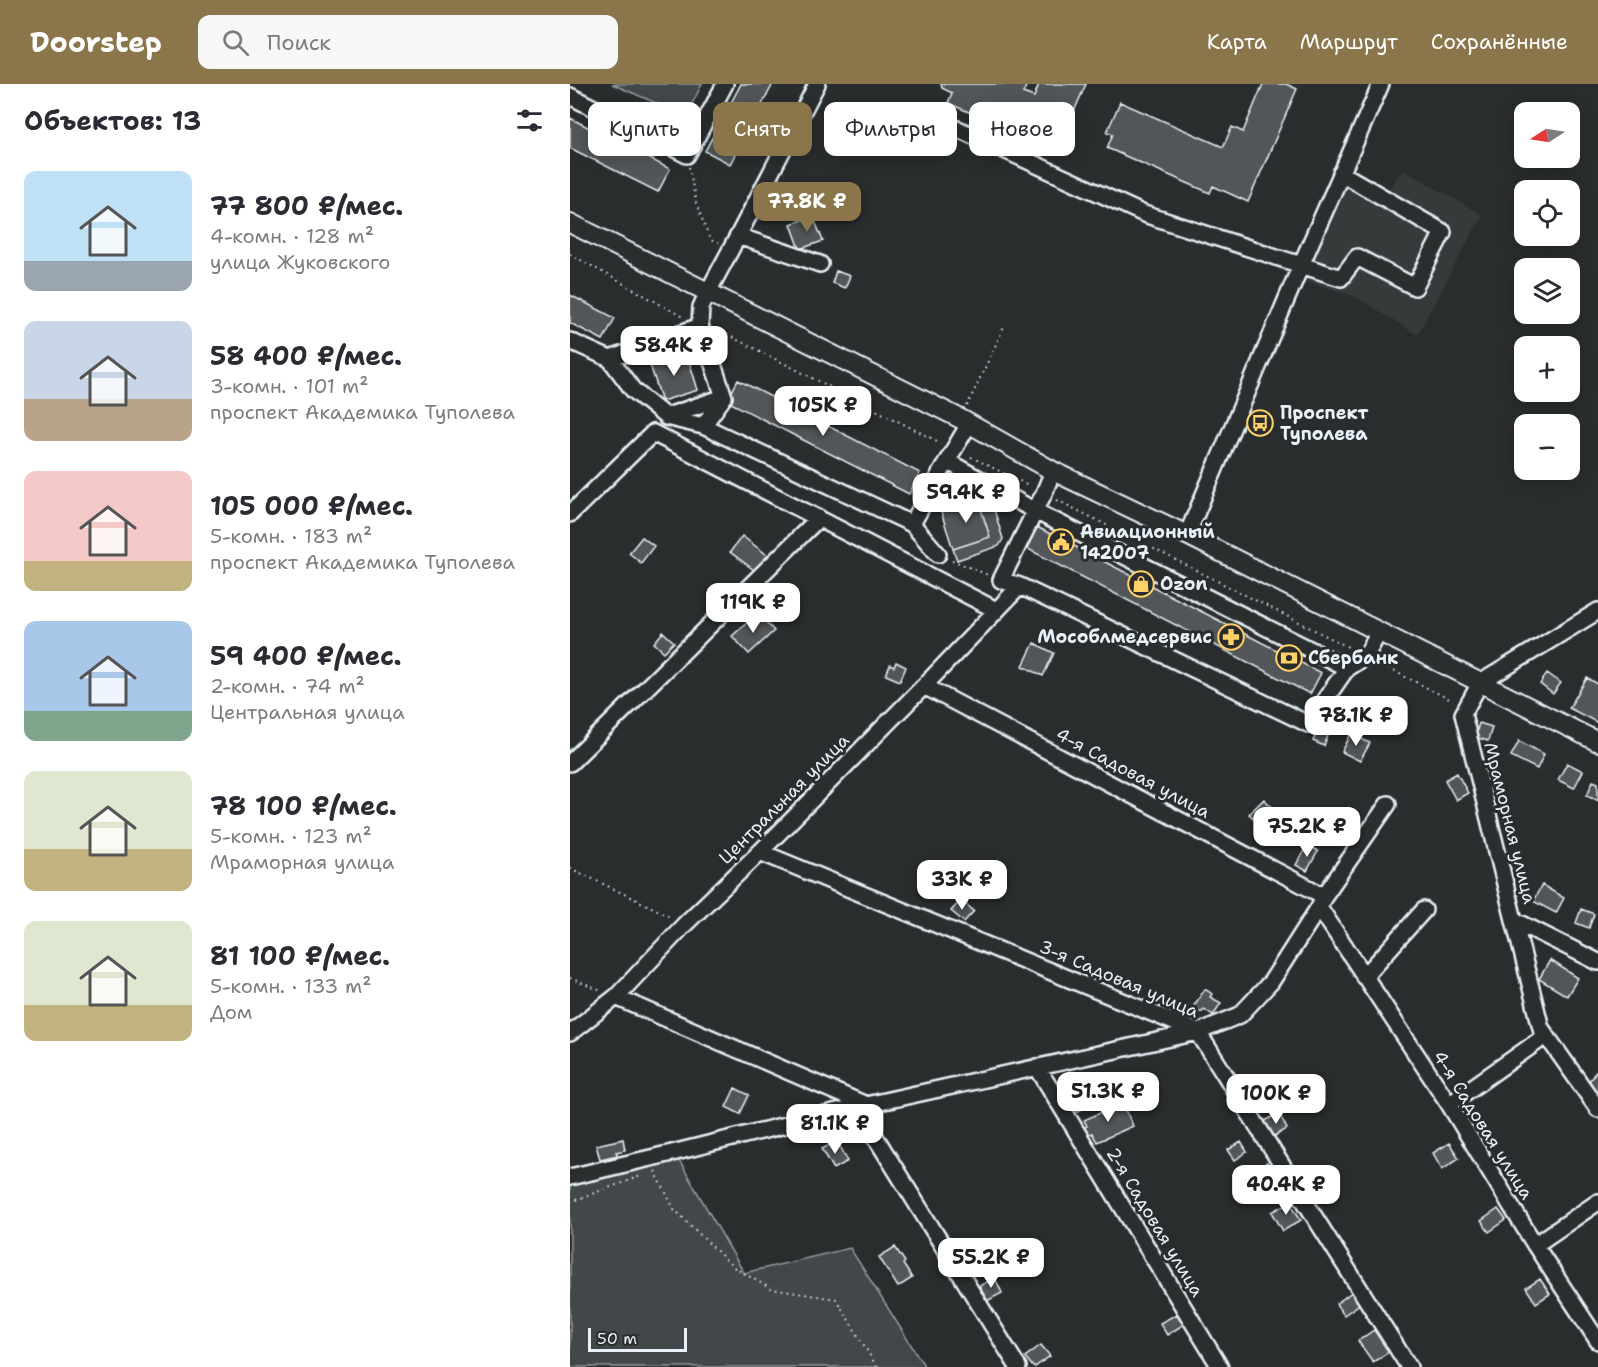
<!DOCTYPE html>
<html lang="ru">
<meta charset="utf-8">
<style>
body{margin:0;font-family:"Shantell Sans",sans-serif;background:#f7f7f7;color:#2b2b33;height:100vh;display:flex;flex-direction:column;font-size:22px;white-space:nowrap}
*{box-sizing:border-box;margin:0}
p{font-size:20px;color:#7c7c81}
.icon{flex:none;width:33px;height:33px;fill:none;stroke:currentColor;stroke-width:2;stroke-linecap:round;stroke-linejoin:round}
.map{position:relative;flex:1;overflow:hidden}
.drawer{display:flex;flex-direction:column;background:#fff;width:570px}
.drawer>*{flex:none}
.banner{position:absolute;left:18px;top:18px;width:570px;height:54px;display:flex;gap:12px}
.needle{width:39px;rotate:258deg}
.controls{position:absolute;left:944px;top:18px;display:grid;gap:12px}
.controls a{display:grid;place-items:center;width:66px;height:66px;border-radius:12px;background:#fff;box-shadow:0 3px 15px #0003;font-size:30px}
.scale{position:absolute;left:18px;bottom:15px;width:99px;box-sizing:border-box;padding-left:6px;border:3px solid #e8f1f8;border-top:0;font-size:16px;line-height:21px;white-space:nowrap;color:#e8f1f8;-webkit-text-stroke:4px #2a2d2e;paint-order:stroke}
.price{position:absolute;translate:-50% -51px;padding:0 14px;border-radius:12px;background:#fff;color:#222;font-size:20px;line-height:39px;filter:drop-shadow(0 2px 3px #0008)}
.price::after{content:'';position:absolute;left:50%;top:36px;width:18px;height:14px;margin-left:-9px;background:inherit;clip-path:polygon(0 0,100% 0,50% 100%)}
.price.current{background:#8a764a;color:#fff}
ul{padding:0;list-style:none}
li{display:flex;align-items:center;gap:18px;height:150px;padding:0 24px}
li span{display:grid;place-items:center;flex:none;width:168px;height:120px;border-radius:12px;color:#555}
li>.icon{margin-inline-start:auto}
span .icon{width:72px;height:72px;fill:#fffc;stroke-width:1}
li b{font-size:26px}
h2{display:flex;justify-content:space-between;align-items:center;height:72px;padding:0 24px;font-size:26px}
.tag{padding:0 21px;border-radius:12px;background:#fff;box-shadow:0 3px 15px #0003;font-size:21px;line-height:54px}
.tag.current{background:#8a764a;color:#fff}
header{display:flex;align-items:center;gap:36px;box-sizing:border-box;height:84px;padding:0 30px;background:#8a764a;color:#fff}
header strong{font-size:28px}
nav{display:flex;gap:33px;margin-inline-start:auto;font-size:21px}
.search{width:420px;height:54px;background:#f7f7f7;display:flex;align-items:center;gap:15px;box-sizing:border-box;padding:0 21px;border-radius:12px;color:#7c7c81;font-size:22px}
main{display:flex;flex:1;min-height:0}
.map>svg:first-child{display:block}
.built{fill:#363a3b}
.green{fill:#424648;stroke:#959ca0;stroke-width:1.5}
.building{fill:#535759;stroke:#e8f1f8;stroke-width:1.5}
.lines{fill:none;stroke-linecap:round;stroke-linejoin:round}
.minor-casing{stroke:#e8f1f8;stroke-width:20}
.major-casing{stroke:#e8f1f8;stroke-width:22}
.path{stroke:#e8f1f8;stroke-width:2;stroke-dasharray:1.5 4.5;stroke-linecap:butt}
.minor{stroke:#2a2d2e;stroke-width:15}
.major{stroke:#2a2d2e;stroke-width:18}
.labels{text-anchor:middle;stroke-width:6;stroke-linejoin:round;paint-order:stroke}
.poi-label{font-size:18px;font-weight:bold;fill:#e8f1f8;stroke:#2a2d2e;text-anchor:start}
.street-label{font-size:18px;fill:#e8f1f8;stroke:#2a2d2e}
</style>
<header>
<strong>Doorstep</strong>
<div class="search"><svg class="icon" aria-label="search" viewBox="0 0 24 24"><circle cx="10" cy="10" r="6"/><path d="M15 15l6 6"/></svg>Поиск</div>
<nav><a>Карта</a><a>Маршрут</a><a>Сохранённые</a></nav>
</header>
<main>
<section class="drawer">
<h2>Объектов: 13<svg class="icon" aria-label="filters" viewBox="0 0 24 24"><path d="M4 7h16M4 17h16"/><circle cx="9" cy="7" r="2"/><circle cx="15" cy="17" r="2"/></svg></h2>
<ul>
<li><span style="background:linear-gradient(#bfe0f5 75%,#9aa5b1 0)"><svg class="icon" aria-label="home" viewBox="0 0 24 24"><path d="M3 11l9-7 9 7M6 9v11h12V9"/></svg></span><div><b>77 800 ₽/мес.</b><p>4-комн. · 128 m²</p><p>улица Жуковского</p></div></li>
<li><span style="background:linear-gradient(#c9d6e8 65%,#b9a48a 0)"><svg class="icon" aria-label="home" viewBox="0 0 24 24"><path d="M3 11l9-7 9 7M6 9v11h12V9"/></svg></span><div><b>58 400 ₽/мес.</b><p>3-комн. · 101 m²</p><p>проспект Академика Туполева</p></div></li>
<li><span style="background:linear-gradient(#f6c9c9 75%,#c2b280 0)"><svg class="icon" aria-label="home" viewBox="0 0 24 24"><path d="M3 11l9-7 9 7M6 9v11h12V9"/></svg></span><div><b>105 000 ₽/мес.</b><p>5-комн. · 183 m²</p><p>проспект Академика Туполева</p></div></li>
<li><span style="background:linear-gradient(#a9c7e8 75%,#7fa58c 0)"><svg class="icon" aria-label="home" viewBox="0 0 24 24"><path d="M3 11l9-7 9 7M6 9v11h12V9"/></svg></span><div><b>59 400 ₽/мес.</b><p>2-комн. · 74 m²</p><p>Центральная улица</p></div></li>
<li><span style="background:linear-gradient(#dfe7d0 65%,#c2b280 0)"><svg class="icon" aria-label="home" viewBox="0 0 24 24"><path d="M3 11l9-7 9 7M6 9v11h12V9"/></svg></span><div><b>78 100 ₽/мес.</b><p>5-комн. · 123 m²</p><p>Мраморная улица</p></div></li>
<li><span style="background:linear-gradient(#dfe7d0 70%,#c2b280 0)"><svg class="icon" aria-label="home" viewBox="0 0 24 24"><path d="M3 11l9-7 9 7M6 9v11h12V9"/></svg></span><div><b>81 100 ₽/мес.</b><p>5-комн. · 133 m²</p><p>Дом</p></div></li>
</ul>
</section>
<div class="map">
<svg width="1028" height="1283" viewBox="0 0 1028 1283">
<rect width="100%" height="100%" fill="#2a2d2e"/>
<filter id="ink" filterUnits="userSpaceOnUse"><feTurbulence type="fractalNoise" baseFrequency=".0167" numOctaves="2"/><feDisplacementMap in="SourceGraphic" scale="12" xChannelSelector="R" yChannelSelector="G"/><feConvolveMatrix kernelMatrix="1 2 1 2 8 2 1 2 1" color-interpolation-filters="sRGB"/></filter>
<g filter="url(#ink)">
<path class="built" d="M 833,85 L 912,131 L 847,251 L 784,212 L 735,197 L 783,86 L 819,105 Z"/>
<path class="green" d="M 42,0 L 132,0 L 116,32 Z
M 107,1073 L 174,1189 L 280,1164 L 355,1283 L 0,1283 L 0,1097 Z"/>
<path class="building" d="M 171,0 L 203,0 L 160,80 L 135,67 Z
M 371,0 L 457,0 L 453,9 L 464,13 L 469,0 L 516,0 L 487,66 L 378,19 L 382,9 L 372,4 Z
M 693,0 L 716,0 L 727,5 L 678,118 L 643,102 L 640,109 L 537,64 L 543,50 L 537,48 L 550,18 L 653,63 L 662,43 L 673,48 Z
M 0,34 L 100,85 L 88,108 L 0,64 Z
M 243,132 L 253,157 L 230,165 L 221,140 Z
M 266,187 L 280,192 L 275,204 L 262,199 Z
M 0,211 L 45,234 L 33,256 L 0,239 Z
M 117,270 L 128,306 L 92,317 L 80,281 Z
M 168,296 L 350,389 L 339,410 L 157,317 Z
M 410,403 L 420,412 L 433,455 L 429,462 L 387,476 L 383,465 L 420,453 L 408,416 L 371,428 L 367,416 Z
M 408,416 L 420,453 L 383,465 L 371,428 Z
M 467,443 L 751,589 L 740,610 L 456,464 Z
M 172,452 L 200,473 L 188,489 L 160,468 Z
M 72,453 L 84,462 L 71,479 L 59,469 Z
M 188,529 L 204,547 L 179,570 L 162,552 Z
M 93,548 L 104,558 L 94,568 L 84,559 Z
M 464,559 L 484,569 L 473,592 L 453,582 Z
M 326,578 L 336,583 L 330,597 L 316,591 L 320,581 L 324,583 Z
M 977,589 L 991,599 L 983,610 L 970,600 Z
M 1017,594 L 1028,600 L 1028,639 L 999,624 Z
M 752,635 L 763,639 L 754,662 L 743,657 Z
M 909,639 L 922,643 L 918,657 L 905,653 Z
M 781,650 L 800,659 L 790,677 L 772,668 Z
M 949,657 L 974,670 L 967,685 L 941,672 Z
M 997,679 L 1013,687 L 1004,704 L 988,696 Z
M 887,689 L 898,709 L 886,716 L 875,696 Z
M 1023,697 L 1028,699 L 1028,716 L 1017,711 Z
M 694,715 L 704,725 L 690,740 L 679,730 Z
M 737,761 L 748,767 L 737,787 L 726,781 Z
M 972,801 L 994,814 L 986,829 L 963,817 Z
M 391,816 L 404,827 L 394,838 L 381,827 Z
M 1011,825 L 1024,830 L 1019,844 L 1006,839 Z
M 980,876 L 1008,894 L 997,912 L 969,895 Z
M 635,905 L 642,910 L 640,913 L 651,919 L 643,931 L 634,925 L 631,928 L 623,923 Z
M 1026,987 L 1028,989 L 1028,1009 L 1016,1002 Z
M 165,1004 L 179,1011 L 170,1030 L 156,1023 Z
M 510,1005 L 518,1022 L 505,1029 L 497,1012 Z
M 553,1019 L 563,1042 L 527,1058 L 522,1049 L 515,1052 L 512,1045 L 517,1042 L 514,1036 Z
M 709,1029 L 717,1045 L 703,1053 L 695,1037 Z
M 53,1055 L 55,1066 L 46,1068 L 48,1071 L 30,1075 L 26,1061 Z
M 267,1057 L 278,1077 L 264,1085 L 252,1065 Z
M 671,1058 L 677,1068 L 665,1076 L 658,1066 Z
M 879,1059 L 889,1074 L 872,1085 L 863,1069 Z
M 697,1079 L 707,1096 L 693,1104 L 683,1087 Z
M 720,1118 L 731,1136 L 713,1147 L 702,1128 Z
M 928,1125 L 936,1136 L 919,1148 L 911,1137 Z
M 325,1163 L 335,1178 L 333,1180 L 342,1194 L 328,1203 L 309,1173 Z
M 425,1194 L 432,1209 L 417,1217 L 409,1202 Z
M 970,1195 L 980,1210 L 966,1219 L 956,1204 Z
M 783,1207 L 791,1219 L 774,1231 L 766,1220 Z
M 607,1230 L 613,1241 L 597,1251 L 590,1239 Z
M 804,1246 L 819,1268 L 803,1278 L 788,1257 Z
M 471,1261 L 480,1272 L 465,1283 L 463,1283 L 455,1273 Z"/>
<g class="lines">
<g class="minor-casing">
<path id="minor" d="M 0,12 L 117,71 L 155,0
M 388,45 L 574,130 L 771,194 L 787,173 L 845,203 L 873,148 L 771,89
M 168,152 L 250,180
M 130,242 L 154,313 L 133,342 L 342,440 L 377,377
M 0,257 L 40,275 L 130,242 L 131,223 L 138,208 L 168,152 L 247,0
M 40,275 L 63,306 L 96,333 L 133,342
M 97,332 L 154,313
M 399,340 L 377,377 L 465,427 L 777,584
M 483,387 L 474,409 L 431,496 L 450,502 L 738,640 L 777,584 L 796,572 L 809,548
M 0,430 L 83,349 L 426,526
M 342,440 L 368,470
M 617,451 L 731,181 L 811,0
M 1028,527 L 910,599 L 893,630 L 944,836 L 1028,878
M 354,602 L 754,812
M 0,679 L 249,434
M 190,768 L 628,948 L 839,1283
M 749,823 L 879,1020 L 965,1161 L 1028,1257
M 944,836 L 971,944 L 1028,1025
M 794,893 L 854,826
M 46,913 L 296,1021
M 0,949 L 46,913 L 115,840 L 190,768 L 354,602 L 450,502
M 467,983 L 650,1283
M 879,1020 L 971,955
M 296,1021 L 296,1038 L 448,1283
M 0,1093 L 106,1068 L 296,1021 L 628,948 L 670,931 L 701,898 L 749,823 L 754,812 L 818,720
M 965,1161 L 1028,1118"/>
</g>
<g class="major-casing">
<path id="major" d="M 0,139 L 391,335 L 483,387 L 617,451 L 1028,658"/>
</g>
<path class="path" d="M 119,83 L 126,119 L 140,156 L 148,159
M 0,170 L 113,233
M 146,245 L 371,359
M 397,322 L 435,241
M 401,373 L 460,402
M 487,416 L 782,565
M 382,476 L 418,491
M 808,579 L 883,617
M 0,784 L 102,833
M 0,894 L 31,907
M 85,1087 L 104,1125 L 163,1183 L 201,1205 L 266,1215 L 307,1283
M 0,1118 L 71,1092"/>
<use href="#minor" class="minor"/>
<use href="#major" class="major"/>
</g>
</g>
<defs>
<g id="bus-ring" transform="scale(1.35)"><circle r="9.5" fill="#2a2d2e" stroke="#ffd166" stroke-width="1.5"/><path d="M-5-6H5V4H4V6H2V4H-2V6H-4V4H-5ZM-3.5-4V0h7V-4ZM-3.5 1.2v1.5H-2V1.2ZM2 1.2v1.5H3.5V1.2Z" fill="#ffd166"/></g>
<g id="civic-ring" transform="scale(1.35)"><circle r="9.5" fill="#2a2d2e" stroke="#ffd166" stroke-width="1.5"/><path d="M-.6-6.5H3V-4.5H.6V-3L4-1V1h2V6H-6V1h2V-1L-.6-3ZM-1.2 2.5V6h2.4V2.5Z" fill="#ffd166"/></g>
<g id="shop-ring" transform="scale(1.35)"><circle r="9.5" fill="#2a2d2e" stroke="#ffd166" stroke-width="1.5"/><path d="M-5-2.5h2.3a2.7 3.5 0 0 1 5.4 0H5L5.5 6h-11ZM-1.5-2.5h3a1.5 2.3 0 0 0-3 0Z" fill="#ffd166"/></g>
<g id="pharmacy-ring" transform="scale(1.35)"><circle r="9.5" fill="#2a2d2e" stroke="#ffd166" stroke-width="1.5"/><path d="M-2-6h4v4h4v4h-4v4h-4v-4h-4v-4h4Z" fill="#ffd166"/></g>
<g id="bank-ring" transform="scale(1.35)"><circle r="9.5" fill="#2a2d2e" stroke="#ffd166" stroke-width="1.5"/><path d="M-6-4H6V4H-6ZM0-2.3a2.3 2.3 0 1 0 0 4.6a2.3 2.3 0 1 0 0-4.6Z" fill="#ffd166"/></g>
</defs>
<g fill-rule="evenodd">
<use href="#bus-ring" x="690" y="339"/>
<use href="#civic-ring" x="491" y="458"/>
<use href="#shop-ring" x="571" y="500"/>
<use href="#pharmacy-ring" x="661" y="553"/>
<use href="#bank-ring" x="719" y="574"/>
</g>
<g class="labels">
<g class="poi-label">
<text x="710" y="335">Проспект<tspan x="710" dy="21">Туполева</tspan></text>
<text x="510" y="454">Авиационный<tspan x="510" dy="21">142007</tspan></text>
<text x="590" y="506">Ozon</text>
<text x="642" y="559" text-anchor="end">Мособлмедсервис</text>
<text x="738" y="580">Сбербанк</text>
</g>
<g class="street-label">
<text transform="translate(563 689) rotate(28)" y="6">4-я Садовая улица</text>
<text transform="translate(214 715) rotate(-45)" y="6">Центральная улица</text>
<text transform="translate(940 739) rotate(76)" y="6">Мраморная улица</text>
<text transform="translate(549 895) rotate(23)" y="6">3-я Садовая улица</text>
<text transform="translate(913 1041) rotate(58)" y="6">4-я Садовая улица</text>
<text transform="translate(585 1138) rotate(59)" y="6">2-я Садовая улица</text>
</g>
</g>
</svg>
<div class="controls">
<a><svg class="needle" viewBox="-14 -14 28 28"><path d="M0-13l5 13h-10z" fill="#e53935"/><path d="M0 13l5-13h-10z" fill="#7c7c81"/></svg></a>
<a><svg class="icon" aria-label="locate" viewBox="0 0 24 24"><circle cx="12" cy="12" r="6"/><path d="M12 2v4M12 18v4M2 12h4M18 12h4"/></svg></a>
<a><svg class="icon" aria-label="layers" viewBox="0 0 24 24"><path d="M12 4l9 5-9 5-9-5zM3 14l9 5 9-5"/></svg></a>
<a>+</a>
<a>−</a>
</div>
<div class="scale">50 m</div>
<b class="price current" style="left:237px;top:149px">77.8K ₽</b>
<b class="price" style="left:104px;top:293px">58.4K ₽</b>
<b class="price" style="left:253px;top:353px">105K ₽</b>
<b class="price" style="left:396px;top:440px">59.4K ₽</b>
<b class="price" style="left:183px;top:550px">119K ₽</b>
<b class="price" style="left:786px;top:663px">78.1K ₽</b>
<b class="price" style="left:737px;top:774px">75.2K ₽</b>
<b class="price" style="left:392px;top:827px">33K ₽</b>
<b class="price" style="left:538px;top:1039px">51.3K ₽</b>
<b class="price" style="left:706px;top:1041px">100K ₽</b>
<b class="price" style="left:265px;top:1071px">81.1K ₽</b>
<b class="price" style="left:716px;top:1132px">40.4K ₽</b>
<b class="price" style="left:421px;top:1205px">55.2K ₽</b>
<div class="banner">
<a class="tag">Купить</a>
<a class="tag current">Снять</a>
<a class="tag">Фильтры</a>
<a class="tag">Новое</a>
</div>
</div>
</main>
